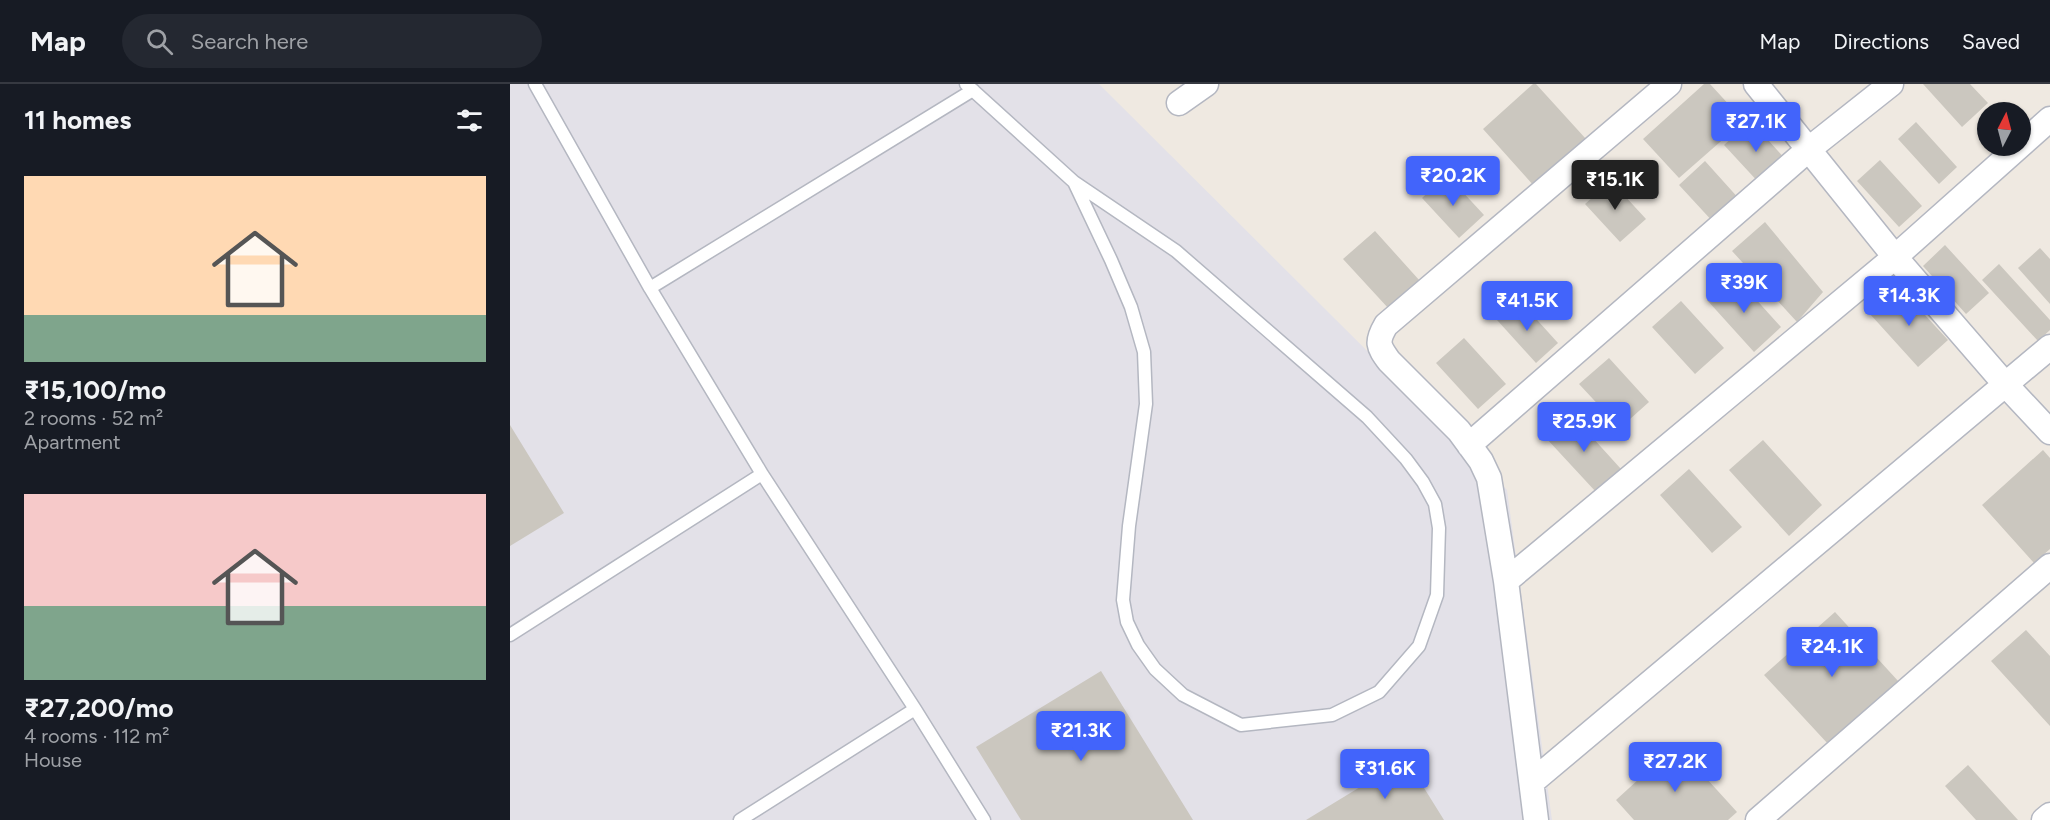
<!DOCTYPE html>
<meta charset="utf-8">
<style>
body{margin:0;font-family:Figtree,sans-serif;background:#242831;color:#f1f3f6;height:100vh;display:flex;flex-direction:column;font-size:22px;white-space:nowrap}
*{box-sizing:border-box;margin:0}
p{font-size:20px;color:#9ea1a6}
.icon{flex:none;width:33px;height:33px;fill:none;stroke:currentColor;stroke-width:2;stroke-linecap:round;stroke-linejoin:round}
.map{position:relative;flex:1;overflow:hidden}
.details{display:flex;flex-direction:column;background:#171b24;width:510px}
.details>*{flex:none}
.needle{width:39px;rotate:6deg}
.tools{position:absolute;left:1467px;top:18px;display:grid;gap:12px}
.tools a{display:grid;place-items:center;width:54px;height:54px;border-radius:50%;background:#171b24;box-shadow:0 2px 4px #0004;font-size:30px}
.price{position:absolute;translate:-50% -51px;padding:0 14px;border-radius:6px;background:#4264fb;color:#fff;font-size:20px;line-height:39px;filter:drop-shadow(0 2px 3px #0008)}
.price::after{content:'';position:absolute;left:50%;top:36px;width:18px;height:14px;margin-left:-9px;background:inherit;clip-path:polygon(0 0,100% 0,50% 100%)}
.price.current{background:#222;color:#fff}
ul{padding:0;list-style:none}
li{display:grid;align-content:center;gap:12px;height:318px;padding:0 24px}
li span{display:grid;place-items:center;height:186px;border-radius:0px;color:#555}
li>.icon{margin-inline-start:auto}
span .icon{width:108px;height:108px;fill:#fffc;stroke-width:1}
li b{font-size:26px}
h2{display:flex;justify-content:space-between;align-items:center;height:72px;padding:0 24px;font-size:26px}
header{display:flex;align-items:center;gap:36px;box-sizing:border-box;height:84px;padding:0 30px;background:#171b24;border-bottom:2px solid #363941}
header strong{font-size:28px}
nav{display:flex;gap:33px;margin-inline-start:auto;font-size:21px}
.search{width:420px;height:54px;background:#242831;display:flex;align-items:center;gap:15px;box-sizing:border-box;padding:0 21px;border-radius:33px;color:#9ea1a6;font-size:22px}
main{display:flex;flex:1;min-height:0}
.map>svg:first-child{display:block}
.industrial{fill:#e3e1e8}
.building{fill:#cbc7bf}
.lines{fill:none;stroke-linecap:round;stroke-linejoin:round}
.service-casing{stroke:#b4b7c1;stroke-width:15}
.minor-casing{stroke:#b4b7c1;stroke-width:27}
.service{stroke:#fff;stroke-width:12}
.minor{stroke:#fff;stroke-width:24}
</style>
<header>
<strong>Map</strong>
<div class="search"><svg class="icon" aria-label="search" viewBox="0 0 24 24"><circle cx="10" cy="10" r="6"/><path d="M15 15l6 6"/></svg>Search here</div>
<nav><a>Map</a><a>Directions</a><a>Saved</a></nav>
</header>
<main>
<section class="details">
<h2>11 homes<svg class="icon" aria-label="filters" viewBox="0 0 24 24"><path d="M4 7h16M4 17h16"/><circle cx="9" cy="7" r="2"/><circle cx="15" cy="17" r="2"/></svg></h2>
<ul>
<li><span style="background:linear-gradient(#ffd9b3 75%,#7fa58c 0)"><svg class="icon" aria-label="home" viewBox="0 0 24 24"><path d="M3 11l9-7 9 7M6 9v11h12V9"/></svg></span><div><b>₹15,100/mo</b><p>2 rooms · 52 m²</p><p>Apartment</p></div></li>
<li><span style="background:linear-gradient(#f6c9c9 60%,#7fa58c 0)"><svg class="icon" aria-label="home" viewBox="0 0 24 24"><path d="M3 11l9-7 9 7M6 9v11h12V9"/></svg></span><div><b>₹27,200/mo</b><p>4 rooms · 112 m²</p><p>House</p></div></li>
</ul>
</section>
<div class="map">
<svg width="1540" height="736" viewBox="0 0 1540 736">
<rect width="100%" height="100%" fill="#efe9e1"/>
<path class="industrial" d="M 0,0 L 589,0 L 997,406 L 1042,736 L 0,736 Z"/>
<path class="building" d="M 1023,0 L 1026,0 L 1076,55 L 1024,102 L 973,45 Z
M 1194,0 L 1200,0 L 1234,37 L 1169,94 L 1133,55 Z
M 1413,0 L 1460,0 L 1478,19 L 1452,43 Z
M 1241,37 L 1277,77 L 1251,101 L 1214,61 Z
M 1406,38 L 1447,83 L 1429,100 L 1388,55 Z
M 1370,76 L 1412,122 L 1389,143 L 1347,97 Z
M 1195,77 L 1231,117 L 1205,140 L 1169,101 Z
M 937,91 L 974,131 L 949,154 L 912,114 Z
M 1101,97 L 1136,135 L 1110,158 L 1075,120 Z
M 1255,138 L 1313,208 L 1287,238 L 1222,167 Z
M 865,147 L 910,197 L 879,225 L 833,175 Z
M 1435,161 L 1479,209 L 1456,230 L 1413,182 Z
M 1530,164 L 1540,175 L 1540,220 L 1508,184 Z
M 1489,180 L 1540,236 L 1540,246 L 1528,257 L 1472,196 Z
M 1224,191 L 1271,243 L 1244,268 L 1197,216 Z
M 1390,204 L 1438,256 L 1408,283 L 1360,230 Z
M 1009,216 L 1048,259 L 1026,279 L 987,236 Z
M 1171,217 L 1214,264 L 1185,290 L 1142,243 Z
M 954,254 L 996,300 L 968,325 L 926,279 Z
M 1099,274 L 1139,318 L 1110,344 L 1069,300 Z
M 1062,331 L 1111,385 L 1086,408 L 1036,354 Z
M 0,341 L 54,429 L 0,462 Z
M 1253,356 L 1312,421 L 1279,452 L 1219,386 Z
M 1533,366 L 1540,374 L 1540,465 L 1524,479 L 1472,421 Z
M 1179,385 L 1232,443 L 1202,469 L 1150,411 Z
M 1325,528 L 1389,598 L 1319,661 L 1254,591 Z
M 1516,546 L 1540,572 L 1540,642 L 1481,577 Z
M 591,587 L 683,736 L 511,736 L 466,663 Z
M 1166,661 L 1227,728 L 1218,736 L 1124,736 L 1106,716 Z
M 896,675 L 934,736 L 796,736 Z
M 1458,681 L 1508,736 L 1466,736 L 1435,702 Z"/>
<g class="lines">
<g class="service-casing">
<path id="service" d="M 25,0 L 140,204 L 252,390 L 405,625 L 474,736
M 456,0 L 564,98 L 601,176 L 621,223 L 634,268 L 636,320 L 619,442 L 613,516 L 617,538 L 628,561 L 645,585 L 673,611 L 731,641 L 822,631 L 869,608 L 909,562 L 927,511 L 929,444 L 925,420 L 913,398 L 896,375 L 857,333 L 666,167 L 564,98
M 140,204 L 463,6
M 0,551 L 252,390
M 230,736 L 405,625"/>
</g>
<g class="minor-casing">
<path id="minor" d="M 1246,0 L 1385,173 L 1495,300 L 1540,348
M 669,19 L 696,0
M 959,361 L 1299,65 L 1381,0
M 996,497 L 1385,173 L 1540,35
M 1022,698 L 1540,263
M 1026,736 L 996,497 L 979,394 L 971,377 L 949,347 L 879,277 C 868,262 866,258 876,241 L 1159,0
M 1248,736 L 1540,482
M 1534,736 L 1540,731"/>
</g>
<use href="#service" class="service"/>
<use href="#minor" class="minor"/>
</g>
</svg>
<div class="tools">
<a><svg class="needle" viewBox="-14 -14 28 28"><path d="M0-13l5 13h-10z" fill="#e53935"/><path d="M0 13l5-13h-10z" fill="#9ea1a6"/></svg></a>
</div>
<b class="price" style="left:1246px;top:69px">₹27.1K</b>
<b class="price" style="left:943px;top:123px">₹20.2K</b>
<b class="price current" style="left:1105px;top:127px">₹15.1K</b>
<b class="price" style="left:1234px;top:230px">₹39K</b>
<b class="price" style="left:1399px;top:243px">₹14.3K</b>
<b class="price" style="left:1017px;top:248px">₹41.5K</b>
<b class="price" style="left:1074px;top:369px">₹25.9K</b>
<b class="price" style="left:1322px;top:594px">₹24.1K</b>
<b class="price" style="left:571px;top:678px">₹21.3K</b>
<b class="price" style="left:1165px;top:709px">₹27.2K</b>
<b class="price" style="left:875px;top:716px">₹31.6K</b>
</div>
</main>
